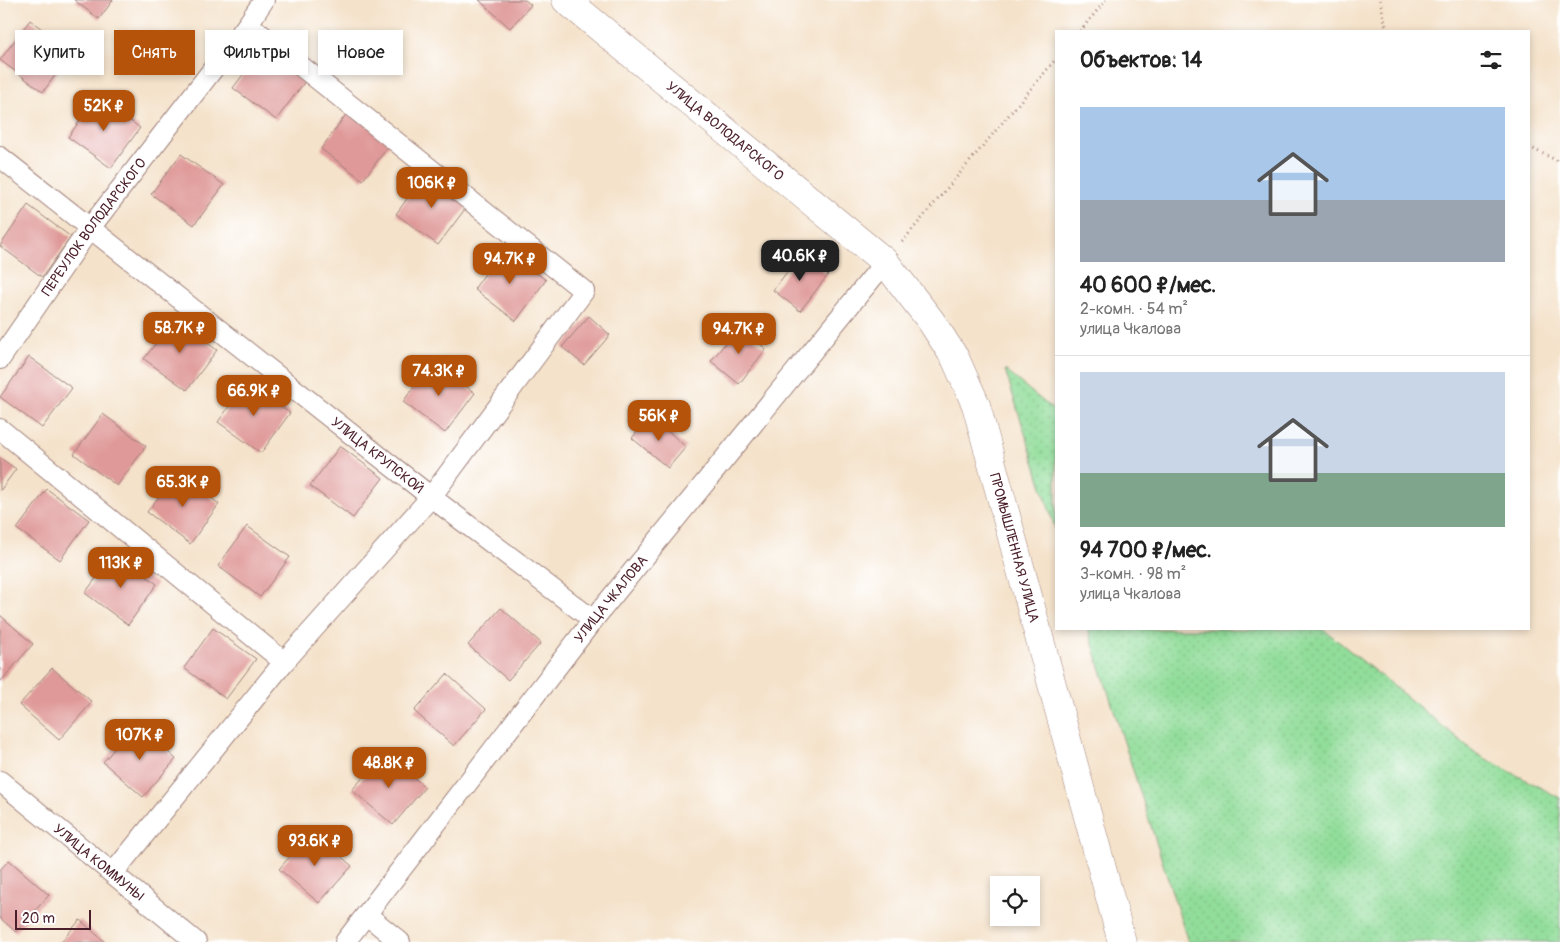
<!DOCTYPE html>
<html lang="ru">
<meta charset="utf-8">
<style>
body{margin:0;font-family:Pangolin,sans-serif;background:#f6f6f6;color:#222;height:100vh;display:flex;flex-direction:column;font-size:19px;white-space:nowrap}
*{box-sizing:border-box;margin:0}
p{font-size:16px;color:#767676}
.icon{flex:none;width:28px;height:28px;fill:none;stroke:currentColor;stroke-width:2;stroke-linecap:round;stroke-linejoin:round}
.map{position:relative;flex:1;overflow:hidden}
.panel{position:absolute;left:1055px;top:30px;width:475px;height:600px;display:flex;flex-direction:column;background:#fff;border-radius:0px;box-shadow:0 2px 8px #0003}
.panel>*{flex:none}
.guide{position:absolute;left:15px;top:30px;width:475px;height:45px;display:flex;gap:10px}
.buttons{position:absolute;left:990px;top:876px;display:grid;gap:10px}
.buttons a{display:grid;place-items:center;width:50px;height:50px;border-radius:0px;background:#fff;box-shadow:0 2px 8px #0003;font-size:25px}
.scale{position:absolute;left:15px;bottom:12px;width:76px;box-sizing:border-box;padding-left:5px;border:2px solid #4a1f2b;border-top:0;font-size:14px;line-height:18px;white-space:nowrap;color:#4a1f2b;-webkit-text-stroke:4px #fff;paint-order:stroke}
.price{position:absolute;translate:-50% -42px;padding:0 11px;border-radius:10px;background:#b45309;color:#fff;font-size:16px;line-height:32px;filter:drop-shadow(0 1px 2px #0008)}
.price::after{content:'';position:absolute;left:50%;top:30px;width:15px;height:11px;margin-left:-8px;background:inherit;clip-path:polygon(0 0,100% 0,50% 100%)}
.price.active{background:#222;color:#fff}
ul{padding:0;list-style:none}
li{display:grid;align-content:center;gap:10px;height:265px;padding:0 25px}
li+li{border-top:1px solid #e0e0e0}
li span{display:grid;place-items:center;height:155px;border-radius:0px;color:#555}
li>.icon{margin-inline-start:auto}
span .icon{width:90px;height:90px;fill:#fffc;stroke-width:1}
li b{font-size:21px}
h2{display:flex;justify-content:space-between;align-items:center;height:60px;padding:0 25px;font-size:21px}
.chip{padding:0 18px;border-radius:0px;background:#fff;box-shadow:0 2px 8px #0003;font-size:18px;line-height:45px}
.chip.active{background:#b45309;color:#fff}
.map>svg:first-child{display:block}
.park{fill:url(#park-dots);stroke:#6e7e62}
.building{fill:#df9998}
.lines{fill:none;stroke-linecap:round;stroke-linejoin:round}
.minor-casing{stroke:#9f807a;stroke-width:22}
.secondary-casing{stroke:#9f807a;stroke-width:29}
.path{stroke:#9f807a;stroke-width:3;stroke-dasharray:1 4;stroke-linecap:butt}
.minor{stroke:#fff;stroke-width:20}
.secondary{stroke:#fff;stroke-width:28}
.labels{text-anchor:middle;stroke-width:4;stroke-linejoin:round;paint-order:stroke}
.street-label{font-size:14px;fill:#4a1f2b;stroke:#fff}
</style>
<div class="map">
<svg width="1560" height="942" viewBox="0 0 1560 942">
<defs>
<pattern id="park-dots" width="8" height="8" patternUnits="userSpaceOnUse" patternTransform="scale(1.25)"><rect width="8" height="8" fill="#91dd9a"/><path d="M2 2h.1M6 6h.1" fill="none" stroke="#7fbd85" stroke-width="1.8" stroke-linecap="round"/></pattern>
</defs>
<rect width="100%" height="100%" fill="#fff"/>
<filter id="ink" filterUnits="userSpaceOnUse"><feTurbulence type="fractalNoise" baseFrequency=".02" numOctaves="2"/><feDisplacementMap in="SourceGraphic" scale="10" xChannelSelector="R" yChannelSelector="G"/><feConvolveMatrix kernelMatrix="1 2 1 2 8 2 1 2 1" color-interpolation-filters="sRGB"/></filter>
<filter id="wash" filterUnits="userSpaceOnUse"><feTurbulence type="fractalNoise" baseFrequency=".0096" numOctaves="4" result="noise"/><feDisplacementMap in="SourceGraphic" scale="20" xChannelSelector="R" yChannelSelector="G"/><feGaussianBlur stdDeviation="1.12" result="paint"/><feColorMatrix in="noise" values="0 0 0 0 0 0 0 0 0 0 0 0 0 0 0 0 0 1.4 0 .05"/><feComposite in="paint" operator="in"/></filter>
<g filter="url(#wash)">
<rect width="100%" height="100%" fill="#f4e2ca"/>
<path class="park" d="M 1005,370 L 1056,412 L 1056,531 Z
M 1088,629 L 1323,629 L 1477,754 L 1560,798 L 1560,942 L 1188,942 Z"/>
<g id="blocks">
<path class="building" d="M 74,0 L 113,0 L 99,19 Z
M 479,0 L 525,0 L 531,5 L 510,28 Z
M 30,20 L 72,52 L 43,92 L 0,60 Z
M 263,48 L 306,80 L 276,120 L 233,88 Z
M 98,96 L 140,128 L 111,168 L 68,137 Z
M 350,109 L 393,140 L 363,180 L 321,149 Z
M 181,154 L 224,185 L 194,225 L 151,194 Z
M 425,174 L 468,205 L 438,245 L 396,214 Z
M 28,205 L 71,237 L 42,277 L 0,246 Z
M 503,249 L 546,280 L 516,321 L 474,289 Z
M 801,254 L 828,275 L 800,311 L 773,290 Z
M 589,316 L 610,335 L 584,365 L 562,347 Z
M 174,319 L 217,350 L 187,390 L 144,359 Z
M 739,326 L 766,349 L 739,384 L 711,361 Z
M 29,357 L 72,388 L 42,428 L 0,397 Z
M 432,361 L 475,393 L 445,433 L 403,402 Z
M 247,382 L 290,413 L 261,453 L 218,422 Z
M 103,414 L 146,446 L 117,486 L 74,454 Z
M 651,416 L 686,447 L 668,468 L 632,438 Z
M 340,446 L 383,478 L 353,518 L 310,486 Z
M 0,458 L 16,469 L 0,491 Z
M 177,473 L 219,504 L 190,544 L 147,512 Z
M 47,489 L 89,520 L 60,560 L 17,529 Z
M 247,526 L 290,557 L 260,597 L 218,566 Z
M 115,553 L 157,584 L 128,625 L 85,593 Z
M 501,608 L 541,643 L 508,680 L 468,645 Z
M 0,615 L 33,644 L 0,682 Z
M 213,628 L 256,659 L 226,699 L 184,668 Z
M 52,668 L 92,702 L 59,740 L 19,705 Z
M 447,674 L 486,709 L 454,746 L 414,711 Z
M 136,724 L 176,759 L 143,797 L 103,762 Z
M 385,753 L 425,787 L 393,825 L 352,790 Z
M 312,831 L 352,866 L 319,903 L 279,869 Z
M 9,860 L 49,895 L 16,932 L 0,918 L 0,870 Z
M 80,920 L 105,942 L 61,942 Z"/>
</g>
</g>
<g filter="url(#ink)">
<use href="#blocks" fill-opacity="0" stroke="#9f807a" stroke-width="1"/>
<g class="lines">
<g class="minor-casing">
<g id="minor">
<path id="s1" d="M 0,157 L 431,497 L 593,620"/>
<path id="s2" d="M 0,359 L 90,228 L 248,24 L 264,0"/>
<path d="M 0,429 L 284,662"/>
<path id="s3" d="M 0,781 L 196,942"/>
<path d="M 114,872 L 284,662 L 431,497 L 584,291 L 248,24"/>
<path d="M 367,915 L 400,942"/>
<path id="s4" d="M 345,942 L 593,620 L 885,262"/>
</g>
</g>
<g class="secondary-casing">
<g id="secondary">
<path id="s5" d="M 566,0 L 885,262 L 931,321 L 955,358 L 976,405 L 1122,942"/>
</g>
</g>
<path class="path" d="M 1380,0 L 1387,31
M 1080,31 L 1106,0
M 1529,147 L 1560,162
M 902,242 L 1056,59"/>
<use href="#minor" class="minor"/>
<use href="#secondary" class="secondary"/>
</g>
</g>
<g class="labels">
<g class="street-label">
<text dy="5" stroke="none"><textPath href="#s5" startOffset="206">УЛИЦА ВОЛОДАРСКОГО</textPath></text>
<text dy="5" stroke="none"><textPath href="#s2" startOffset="162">ПЕРЕУЛОК ВОЛОДАРСКОГО</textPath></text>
<text dy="5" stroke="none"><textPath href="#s1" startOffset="481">УЛИЦА КРУПСКОЙ</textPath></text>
<text dy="5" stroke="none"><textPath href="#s5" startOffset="731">ПРОМЫШЛЕННАЯ УЛИЦА</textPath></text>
<text dy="5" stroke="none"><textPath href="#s4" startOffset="434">УЛИЦА ЧКАЛОВА</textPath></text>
<text dy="5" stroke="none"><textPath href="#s3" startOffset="128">УЛИЦА КОММУНЫ</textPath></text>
</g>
</g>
</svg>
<div class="buttons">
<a><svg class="icon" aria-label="locate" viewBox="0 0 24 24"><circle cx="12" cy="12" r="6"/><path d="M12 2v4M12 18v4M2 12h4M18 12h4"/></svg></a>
</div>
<div class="scale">20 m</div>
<b class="price" style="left:104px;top:132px">52K ₽</b>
<b class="price" style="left:432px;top:209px">106K ₽</b>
<b class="price active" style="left:800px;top:282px">40.6K ₽</b>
<b class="price" style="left:510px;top:285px">94.7K ₽</b>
<b class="price" style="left:180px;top:354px">58.7K ₽</b>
<b class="price" style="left:739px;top:355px">94.7K ₽</b>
<b class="price" style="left:439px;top:397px">74.3K ₽</b>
<b class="price" style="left:254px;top:417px">66.9K ₽</b>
<b class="price" style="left:659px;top:442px">56K ₽</b>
<b class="price" style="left:183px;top:508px">65.3K ₽</b>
<b class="price" style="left:121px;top:589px">113K ₽</b>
<b class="price" style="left:140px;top:761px">107K ₽</b>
<b class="price" style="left:389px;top:789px">48.8K ₽</b>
<b class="price" style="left:315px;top:867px">93.6K ₽</b>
<div class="guide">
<a class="chip">Купить</a>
<a class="chip active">Снять</a>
<a class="chip">Фильтры</a>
<a class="chip">Новое</a>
</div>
<section class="panel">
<h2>Объектов: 14<svg class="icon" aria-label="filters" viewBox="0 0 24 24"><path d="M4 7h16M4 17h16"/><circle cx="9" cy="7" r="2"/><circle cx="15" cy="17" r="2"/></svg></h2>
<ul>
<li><span style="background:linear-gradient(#a9c7e8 60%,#9aa5b1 0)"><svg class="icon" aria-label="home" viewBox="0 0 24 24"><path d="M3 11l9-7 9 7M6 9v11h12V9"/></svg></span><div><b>40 600 ₽/мес.</b><p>2-комн. · 54 m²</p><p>улица Чкалова</p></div></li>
<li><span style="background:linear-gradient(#c9d6e8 65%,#7fa58c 0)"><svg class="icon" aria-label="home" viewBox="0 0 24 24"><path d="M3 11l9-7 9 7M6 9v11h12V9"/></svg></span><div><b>94 700 ₽/мес.</b><p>3-комн. · 98 m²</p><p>улица Чкалова</p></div></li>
</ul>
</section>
</div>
